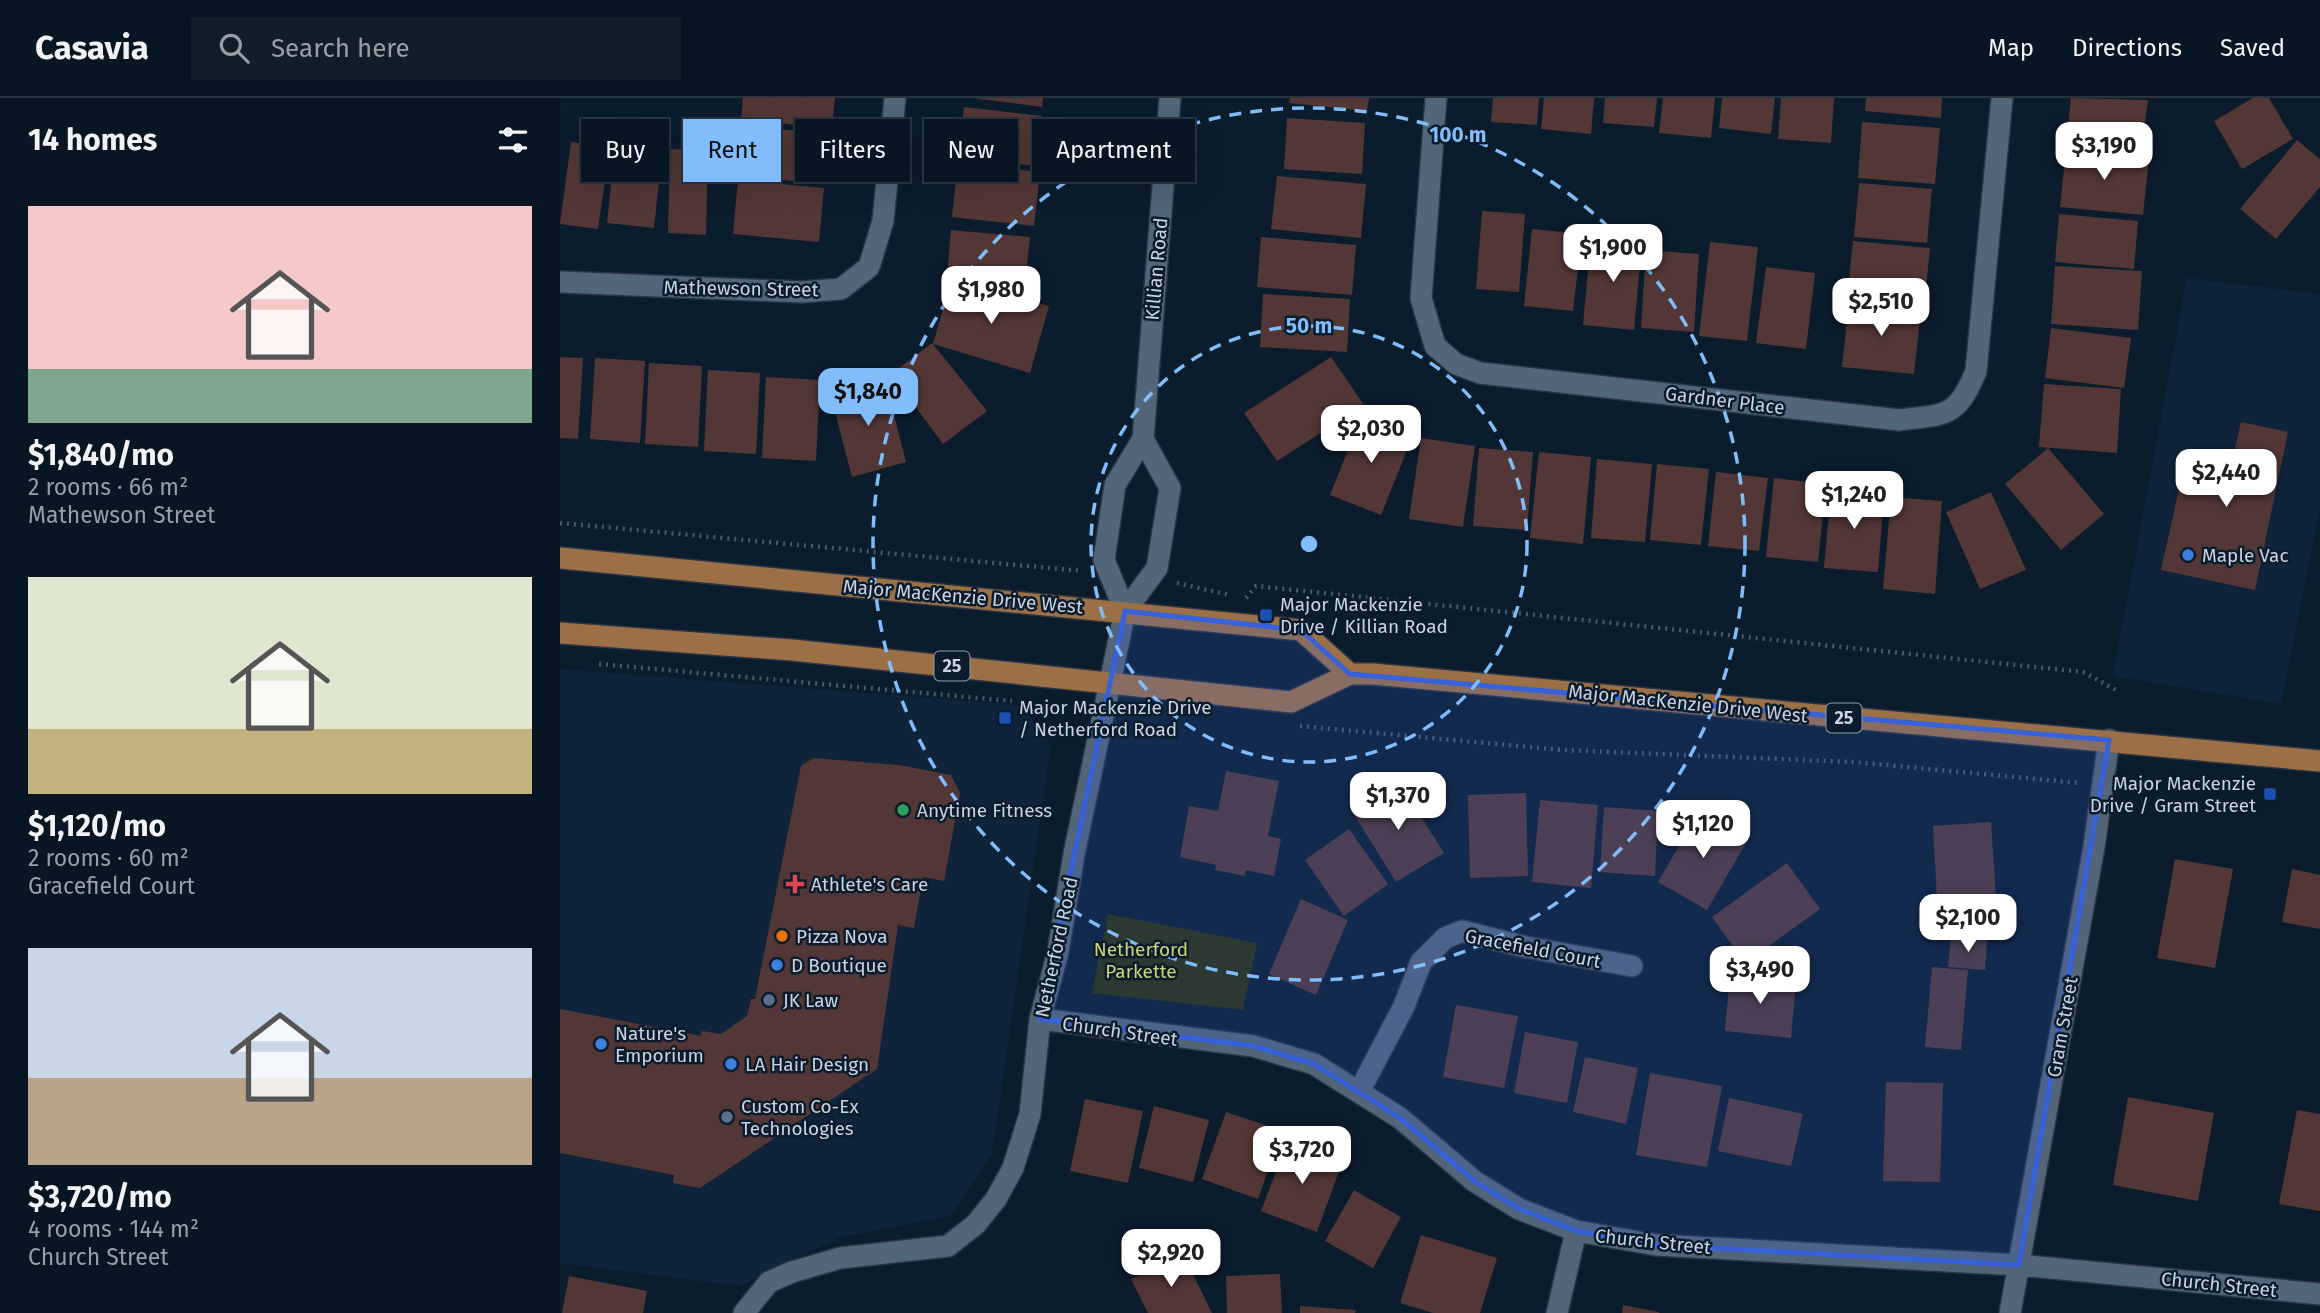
<!DOCTYPE html>
<meta charset="utf-8">
<style>
body{margin:0;font-family:"Fira Sans",sans-serif;background:#111e2a;color:#f1f3f6;height:100vh;display:flex;flex-direction:column;font-size:26px;white-space:nowrap}
*{box-sizing:border-box;margin:0}
p{font-size:23px;color:#989fa5}
.icon{flex:none;width:38px;height:38px;fill:none;stroke:currentColor;stroke-width:2;stroke-linecap:round;stroke-linejoin:round}
.map{position:relative;flex:1;overflow:hidden}
.panel{display:flex;flex-direction:column;background:#081522;width:560px}
.panel>*{flex:none}
.hud{position:absolute;left:21px;top:21px;width:665px;height:63px;display:flex;gap:14px}
.price{position:absolute;translate:-50% -60px;padding:0 16px;border-radius:14px;background:#fff;color:#222;font-size:23px;line-height:46px;filter:drop-shadow(0 2px 4px #0008)}
.price::after{content:'';position:absolute;left:50%;top:42px;width:21px;height:16px;margin-left:-10px;background:inherit;clip-path:polygon(0 0,100% 0,50% 100%)}
.price.active{background:#81bdfa;color:#111}
ul{padding:0;list-style:none}
li{display:grid;align-content:center;gap:14px;height:371px;padding:0 28px}
li span{display:grid;place-items:center;height:217px;border-radius:0px;color:#555}
li>.icon{margin-inline-start:auto}
span .icon{width:126px;height:126px;fill:#fffc;stroke-width:1}
li b{font-size:30px}
h2{display:flex;justify-content:space-between;align-items:center;height:84px;padding:0 28px;font-size:30px}
.chip{padding:0 24px;border-radius:0px;background:#081522;box-shadow:0 7px 28px #0002,0 0 0 2px #293440;font-size:24px;line-height:63px}
.chip.active{background:#81bdfa;color:#111}
header{display:flex;align-items:center;gap:42px;box-sizing:border-box;height:98px;padding:0 35px;background:#081522;border-bottom:2px solid #293440}
header strong{font-size:33px}
nav{display:flex;gap:38px;margin-inline-start:auto;font-size:24px}
.search{width:490px;height:63px;background:#111e2a;display:flex;align-items:center;gap:18px;box-sizing:border-box;padding:0 24px;border-radius:0px;color:#989fa5;font-size:26px}
main{display:flex;flex:1;min-height:0}
.map>svg:first-child{display:block}
.built{fill:#0f243a}
.green{fill:#2a2d09}
.building{fill:#533736}
.lines{fill:none;stroke-linecap:round;stroke-linejoin:round}
.minor-casing{stroke:#2c3341;stroke-width:24}
.major-casing{stroke:#2c3341;stroke-width:24}
.path{stroke:#495868;stroke-width:4.5;stroke-dasharray:2 5;stroke-linecap:butt}
.minor{stroke:#526579;stroke-width:21}
.major{stroke:#9b7046;stroke-width:21}
.marked{fill:#3762d9;fill-opacity:0.2;stroke:#3762d9;stroke-width:5;stroke-linejoin:round}
.ring{fill:none;stroke:#81bdfa;stroke-width:3.5;stroke-dasharray:12 9}
.shop-dot{fill:#3f7fe0;stroke:#0b1c2d;stroke-width:2.5}
.transit-dot{fill:#1a4fb4;stroke:#0b1c2d;stroke-width:2.5}
.leisure-dot{fill:#2e9e5b;stroke:#0b1c2d;stroke-width:2.5}
.health-dot{fill:#e0444e;stroke:#0b1c2d;stroke-width:2.5}
.food-dot{fill:#e8710a;stroke:#0b1c2d;stroke-width:2.5}
.service-dot{fill:#5c6f8a;stroke:#0b1c2d;stroke-width:2.5}
.labels{text-anchor:middle;stroke-width:5;stroke-linejoin:round;paint-order:stroke}
.shield{fill:#0b1c2d;stroke:#919daa;stroke-width:2}
.shield-label{font-size:18px;font-weight:bold;fill:#cad4e0}
.street-label{font-size:19px;fill:#cad4e0;stroke:#0b1c2d}
.poi-label{font-size:19px;fill:#cad4e0;stroke:#0b1c2d;text-anchor:start}
.park-label{font-size:19px;fill:#ccd674;stroke:#0b1c2d}
.centre{fill:#81bdfa;stroke:#0b1c2d;stroke-width:3.5}
.ring-label{font-size:21px;text-anchor:middle;font-weight:bold;fill:#81bdfa;stroke:#0b1c2d;stroke-width:5;stroke-linejoin:round;paint-order:stroke}
</style>
<header>
<strong>Casavia</strong>
<div class="search"><svg class="icon" aria-label="search" viewBox="0 0 24 24"><circle cx="10" cy="10" r="6"/><path d="M15 15l6 6"/></svg>Search here</div>
<nav><a>Map</a><a>Directions</a><a>Saved</a></nav>
</header>
<main>
<section class="panel">
<h2>14 homes<svg class="icon" aria-label="filters" viewBox="0 0 24 24"><path d="M4 7h16M4 17h16"/><circle cx="9" cy="7" r="2"/><circle cx="15" cy="17" r="2"/></svg></h2>
<ul>
<li><span style="background:linear-gradient(#f6c9c9 75%,#7fa58c 0)"><svg class="icon" aria-label="home" viewBox="0 0 24 24"><path d="M3 11l9-7 9 7M6 9v11h12V9"/></svg></span><div><b>$1,840/mo</b><p>2 rooms · 66 m²</p><p>Mathewson Street</p></div></li>
<li><span style="background:linear-gradient(#dfe7d0 70%,#c2b280 0)"><svg class="icon" aria-label="home" viewBox="0 0 24 24"><path d="M3 11l9-7 9 7M6 9v11h12V9"/></svg></span><div><b>$1,120/mo</b><p>2 rooms · 60 m²</p><p>Gracefield Court</p></div></li>
<li><span style="background:linear-gradient(#c9d6e8 60%,#b9a48a 0)"><svg class="icon" aria-label="home" viewBox="0 0 24 24"><path d="M3 11l9-7 9 7M6 9v11h12V9"/></svg></span><div><b>$3,720/mo</b><p>4 rooms · 144 m²</p><p>Church Street</p></div></li>
</ul>
</section>
<div class="map">
<svg width="1760" height="1215" viewBox="0 0 1760 1215">
<rect width="100%" height="100%" fill="#0b1c2d"/>
<path class="built" d="M 1627,180 L 1760,196 L 1760,408 L 1721,606 L 1553,578 Z
M 0,571 L 461,607 L 491,647 L 432,1055 L 390,1118 L 281,1139 L 180,1188 L 0,1165 Z"/>
<path class="green" d="M 548,816 L 697,845 L 683,912 L 532,895 Z"/>
<path class="building" d="M 183,0 L 275,0 L 272,30 L 181,22 Z
M 413,0 L 483,0 L 482,9 Z
M 730,0 L 809,0 L 807,13 L 729,5 Z
M 933,0 L 979,0 L 977,27 L 931,24 Z
M 984,0 L 1034,0 L 1031,36 L 981,31 Z
M 1045,0 L 1097,0 L 1094,29 L 1043,25 Z
M 1103,0 L 1155,0 L 1151,40 L 1099,35 Z
M 1162,0 L 1215,0 L 1211,36 L 1159,30 Z
M 1221,0 L 1274,0 L 1271,45 L 1218,41 Z
M 1306,0 L 1382,0 L 1381,20 L 1305,13 Z
M 1511,0 L 1588,2 L 1581,55 L 1506,47 Z
M 1693,0 L 1709,0 L 1733,41 L 1682,71 L 1654,23 Z
M 404,9 L 482,18 L 476,68 L 398,59 Z
M 727,20 L 805,25 L 802,76 L 724,71 Z
M 1302,24 L 1380,30 L 1375,86 L 1298,80 Z
M 193,29 L 272,36 L 268,86 L 189,79 Z
M 56,40 L 103,45 L 94,130 L 47,125 Z
M 1737,42 L 1760,61 L 1760,89 L 1716,141 L 1680,111 Z
M 11,44 L 50,49 L 38,131 L 0,126 Z
M 110,51 L 148,52 L 146,137 L 108,135 Z
M 1506,51 L 1589,59 L 1583,117 L 1500,109 Z
M 398,65 L 480,74 L 474,128 L 392,119 Z
M 717,78 L 806,86 L 801,140 L 711,131 Z
M 178,82 L 264,90 L 259,144 L 173,136 Z
M 1299,85 L 1372,91 L 1367,145 L 1294,139 Z
M 922,113 L 965,116 L 959,194 L 916,191 Z
M 1499,116 L 1578,123 L 1574,171 L 1495,164 Z
M 972,131 L 1022,136 L 1013,213 L 964,208 Z
M 391,132 L 470,139 L 465,186 L 387,179 Z
M 701,139 L 796,147 L 792,197 L 697,189 Z
M 1031,141 L 1082,145 L 1074,232 L 1023,227 Z
M 1293,143 L 1370,150 L 1364,209 L 1287,201 Z
M 1150,144 L 1198,149 L 1187,243 L 1139,238 Z
M 1086,152 L 1139,156 L 1134,234 L 1081,230 Z
M 1495,168 L 1582,173 L 1578,232 L 1491,226 Z
M 1206,169 L 1255,175 L 1246,251 L 1196,245 Z
M 392,181 L 489,208 L 470,275 L 373,246 Z
M 703,196 L 790,201 L 787,254 L 700,249 Z
M 1289,203 L 1361,211 L 1354,276 L 1282,269 Z
M 1491,230 L 1571,240 L 1564,290 L 1485,280 Z
M 372,245 L 427,313 L 383,346 L 331,276 Z
M 0,259 L 23,260 L 18,341 L 0,340 Z
M 771,259 L 804,307 L 717,363 L 684,315 Z
M 35,260 L 85,263 L 80,345 L 30,341 Z
M 89,265 L 142,268 L 138,349 L 85,346 Z
M 148,272 L 200,275 L 196,356 L 144,353 Z
M 206,279 L 260,282 L 256,363 L 202,360 Z
M 325,281 L 346,364 L 292,379 L 270,295 Z
M 1484,286 L 1561,291 L 1557,355 L 1479,349 Z
M 802,317 L 853,337 L 821,417 L 770,397 Z
M 1681,324 L 1728,334 L 1695,492 L 1601,472 L 1628,351 L 1673,358 Z
M 861,340 L 915,348 L 903,429 L 849,421 Z
M 919,350 L 973,354 L 967,432 L 913,428 Z
M 1488,350 L 1544,416 L 1501,452 L 1445,386 Z
M 979,354 L 1031,359 L 1023,446 L 970,440 Z
M 1037,361 L 1092,366 L 1085,444 L 1031,440 Z
M 1097,366 L 1149,371 L 1141,447 L 1090,442 Z
M 1156,374 L 1208,380 L 1199,453 L 1148,448 Z
M 1214,380 L 1266,386 L 1258,464 L 1206,459 Z
M 1271,392 L 1324,397 L 1318,474 L 1264,470 Z
M 1431,394 L 1466,472 L 1420,491 L 1386,414 Z
M 1331,399 L 1382,403 L 1375,496 L 1323,491 Z
M 253,660 L 339,667 L 391,677 L 400,695 L 384,783 L 363,779 L 354,830 L 338,827 L 317,971 L 140,1090 L 113,1085 L 114,1077 L 0,1055 L 0,911 L 141,938 L 142,933 L 161,936 L 187,918 L 191,901 L 195,901 L 241,668 Z
M 666,673 L 719,683 L 708,738 L 721,741 L 714,778 L 686,772 L 685,778 L 655,772 L 656,767 L 620,759 L 629,708 L 658,713 Z
M 839,684 L 884,755 L 836,784 L 792,713 Z
M 966,695 L 968,778 L 910,780 L 908,697 Z
M 980,702 L 1038,707 L 1031,790 L 972,784 Z
M 1044,709 L 1098,713 L 1095,778 L 1040,774 Z
M 1140,712 L 1189,740 L 1147,812 L 1098,784 Z
M 1431,724 L 1437,816 L 1378,819 L 1373,728 Z
M 789,731 L 828,786 L 784,818 L 745,762 Z
M 1615,761 L 1673,771 L 1655,870 L 1597,860 Z
M 1227,765 L 1260,811 L 1185,865 L 1152,819 Z
M 1732,771 L 1760,777 L 1760,831 L 1722,824 Z
M 741,801 L 788,822 L 756,897 L 709,876 Z
M 1391,839 L 1427,842 L 1425,872 L 1388,869 Z
M 1372,869 L 1408,872 L 1401,952 L 1365,949 Z
M 1170,877 L 1236,884 L 1231,940 L 1165,933 Z
M 896,907 L 958,918 L 944,990 L 883,979 Z
M 965,934 L 1018,944 L 1007,1005 L 954,995 Z
M 1025,959 L 1078,970 L 1066,1026 L 1013,1014 Z
M 1090,975 L 1162,988 L 1147,1069 L 1076,1057 Z
M 1326,984 L 1383,985 L 1380,1084 L 1323,1083 Z
M 1568,999 L 1654,1015 L 1638,1103 L 1553,1087 Z
M 1169,1000 L 1243,1016 L 1231,1068 L 1158,1053 Z
M 525,1001 L 583,1013 L 568,1085 L 510,1073 Z
M 594,1008 L 649,1022 L 633,1084 L 579,1070 Z
M 1737,1012 L 1760,1016 L 1760,1113 L 1719,1106 Z
M 666,1014 L 722,1033 L 698,1101 L 642,1081 Z
M 728,1042 L 783,1062 L 757,1134 L 701,1113 Z
M 794,1092 L 841,1119 L 813,1170 L 765,1143 Z
M 861,1137 L 937,1160 L 920,1215 L 873,1215 L 840,1205 Z
M 623,1156 L 652,1215 L 588,1215 L 571,1181 Z
M 720,1176 L 722,1215 L 667,1215 L 666,1178 Z
M 9,1178 L 87,1193 L 83,1215 L 2,1215 Z
M 1063,1207 L 1099,1214 L 1099,1215 L 1062,1215 Z
M 740,1208 L 796,1212 L 795,1215 L 740,1215 Z"/>
<g class="lines">
<g class="minor-casing">
<path id="minor" d="M 876,0 L 861,200 L 875,248 L 896,266 L 920,275 L 1339,322 C 1386,316 1397,320 1416,273 L 1442,0
M 0,184 L 242,194 L 281,191 L 309,169 L 323,123 L 335,0
M 565,513 L 544,462 L 555,387 L 583,341 L 610,0
M 480,921 L 693,948 L 754,966 L 840,1020 L 914,1083 L 959,1111 L 1016,1133 L 1096,1147 L 1459,1167 L 1760,1196
M 799,994 L 844,908 L 861,864 L 885,840 L 902,833 L 966,849 L 1072,868
M 184,1215 L 209,1184 L 232,1174 L 280,1160 L 388,1148 L 416,1126 L 436,1101 L 453,1070 L 470,1016 L 480,921 L 498,854 L 514,756 L 565,513 L 597,470 L 610,390 L 583,341
M 997,1215 L 1016,1133
M 1450,1215 L 1534,749 L 1549,642"/>
</g>
<g class="major-casing">
<path id="major" d="M 0,460 L 741,532 L 790,576
M 0,535 L 232,552 L 731,604 L 790,576 L 813,576 L 1760,663"/>
</g>
<path class="path" d="M 0,425 L 522,473
M 617,485 L 670,497
M 686,500 L 696,488 L 1523,574 L 1558,593
M 39,566 L 452,603
M 740,628 L 1003,652 L 1293,664 L 1520,685"/>
<use href="#minor" class="minor"/>
<use href="#major" class="major"/>
</g>
<path class="marked" d="M 565,513 L 741,532 L 790,576 L 1549,642 L 1459,1167 L 1096,1147 L 1016,1133 L 959,1111 L 914,1083 L 840,1020 L 754,966 L 693,948 L 480,921 Z"/>
<g class="ring">
<circle cx="749" cy="446" r="218"/>
<circle cx="749" cy="446" r="436"/>
</g>
<g class="shop-dot">
<circle cx="1628" cy="457" r="7"/>
<circle cx="217" cy="867" r="7"/>
<circle cx="41" cy="946" r="7"/>
<circle cx="171" cy="966" r="7"/>
</g>
<g class="transit-dot">
<rect x="699" y="510" width="14" height="14" rx="3.5"/>
<rect x="438" y="613" width="14" height="14" rx="3.5"/>
<rect x="1703" y="689" width="14" height="14" rx="3.5"/>
</g>
<circle class="leisure-dot" cx="343" cy="712" r="7"/>
<path class="health-dot" d="M231.5 775.5h7v7h7v7h-7v7h-7v-7h-7v-7h7z"/>
<circle class="food-dot" cx="222" cy="838" r="7"/>
<g class="service-dot">
<circle cx="209" cy="902" r="7"/>
<circle cx="167" cy="1019" r="7"/>
</g>
<g class="labels">
<g class="shield">
<rect x="374.5" y="553.5" width="35" height="29" rx="5"/>
<rect x="1266.5" y="605.5" width="35" height="29" rx="5"/>
</g>
<g class="shield-label">
<text x="392" y="574">25</text>
<text x="1284" y="626">25</text>
</g>
<g class="street-label">
<text transform="translate(596 171) rotate(-85)" y="7">Killian Road</text>
<text transform="translate(181 190) rotate(1)" y="7">Mathewson Street</text>
<text transform="translate(1165 302) rotate(7)" y="7">Gardner Place</text>
<text transform="translate(403 498) rotate(5)" y="7">Major MacKenzie Drive West</text>
<text transform="translate(1128 605) rotate(6)" y="7">Major MacKenzie Drive West</text>
<text transform="translate(496 849) rotate(-78)" y="7">Netherford Road</text>
<text transform="translate(973 850) rotate(11)" y="7">Gracefield Court</text>
<text transform="translate(1502 929) rotate(-80)" y="7">Gram Street</text>
<text transform="translate(560 933) rotate(8)" y="7">Church Street</text>
<text transform="translate(1093 1143) rotate(6)" y="7">Church Street</text>
<text transform="translate(1659 1186) rotate(6)" y="7">Church Street</text>
</g>
<g class="poi-label">
<text x="1642" y="464">Maple Vac</text>
<text x="720" y="513">Major Mackenzie<tspan x="720" dy="22">Drive / Killian Road</tspan></text>
<text x="459" y="616">Major Mackenzie Drive<tspan x="459" dy="22">/ Netherford Road</tspan></text>
<text x="1696" y="692" text-anchor="end">Major Mackenzie<tspan x="1696" dy="22">Drive / Gram Street</tspan></text>
<text x="357" y="719">Anytime Fitness</text>
<text x="251" y="793">Athlete's Care</text>
<text x="236" y="845">Pizza Nova</text>
<text x="231" y="874">D Boutique</text>
<text x="223" y="909">JK Law</text>
<text x="55" y="942">Nature's<tspan x="55" dy="22">Emporium</tspan></text>
<text x="185" y="973">LA Hair Design</text>
<text x="181" y="1015">Custom Co-Ex<tspan x="181" dy="22">Technologies</tspan></text>
</g>
<g class="park-label">
<text x="581" y="858">Netherford<tspan x="581" dy="22">Parkette</tspan></text>
</g>
</g>
<circle cx="749" cy="446" r="10" class="centre"/>
<g class="ring-label">
<text x="898" y="44">100 m</text>
<text x="749" y="235">50 m</text>
</g>
</svg>
<b class="price" style="left:1544px;top:84px">$3,190</b>
<b class="price" style="left:1053px;top:186px">$1,900</b>
<b class="price" style="left:431px;top:228px">$1,980</b>
<b class="price" style="left:1321px;top:240px">$2,510</b>
<b class="price active" style="left:308px;top:330px">$1,840</b>
<b class="price" style="left:811px;top:367px">$2,030</b>
<b class="price" style="left:1666px;top:411px">$2,440</b>
<b class="price" style="left:1294px;top:433px">$1,240</b>
<b class="price" style="left:838px;top:734px">$1,370</b>
<b class="price" style="left:1143px;top:762px">$1,120</b>
<b class="price" style="left:1408px;top:856px">$2,100</b>
<b class="price" style="left:1200px;top:908px">$3,490</b>
<b class="price" style="left:742px;top:1088px">$3,720</b>
<b class="price" style="left:611px;top:1191px">$2,920</b>
<div class="hud">
<a class="chip">Buy</a>
<a class="chip active">Rent</a>
<a class="chip">Filters</a>
<a class="chip">New</a>
<a class="chip">Apartment</a>
</div>
</div>
</main>
